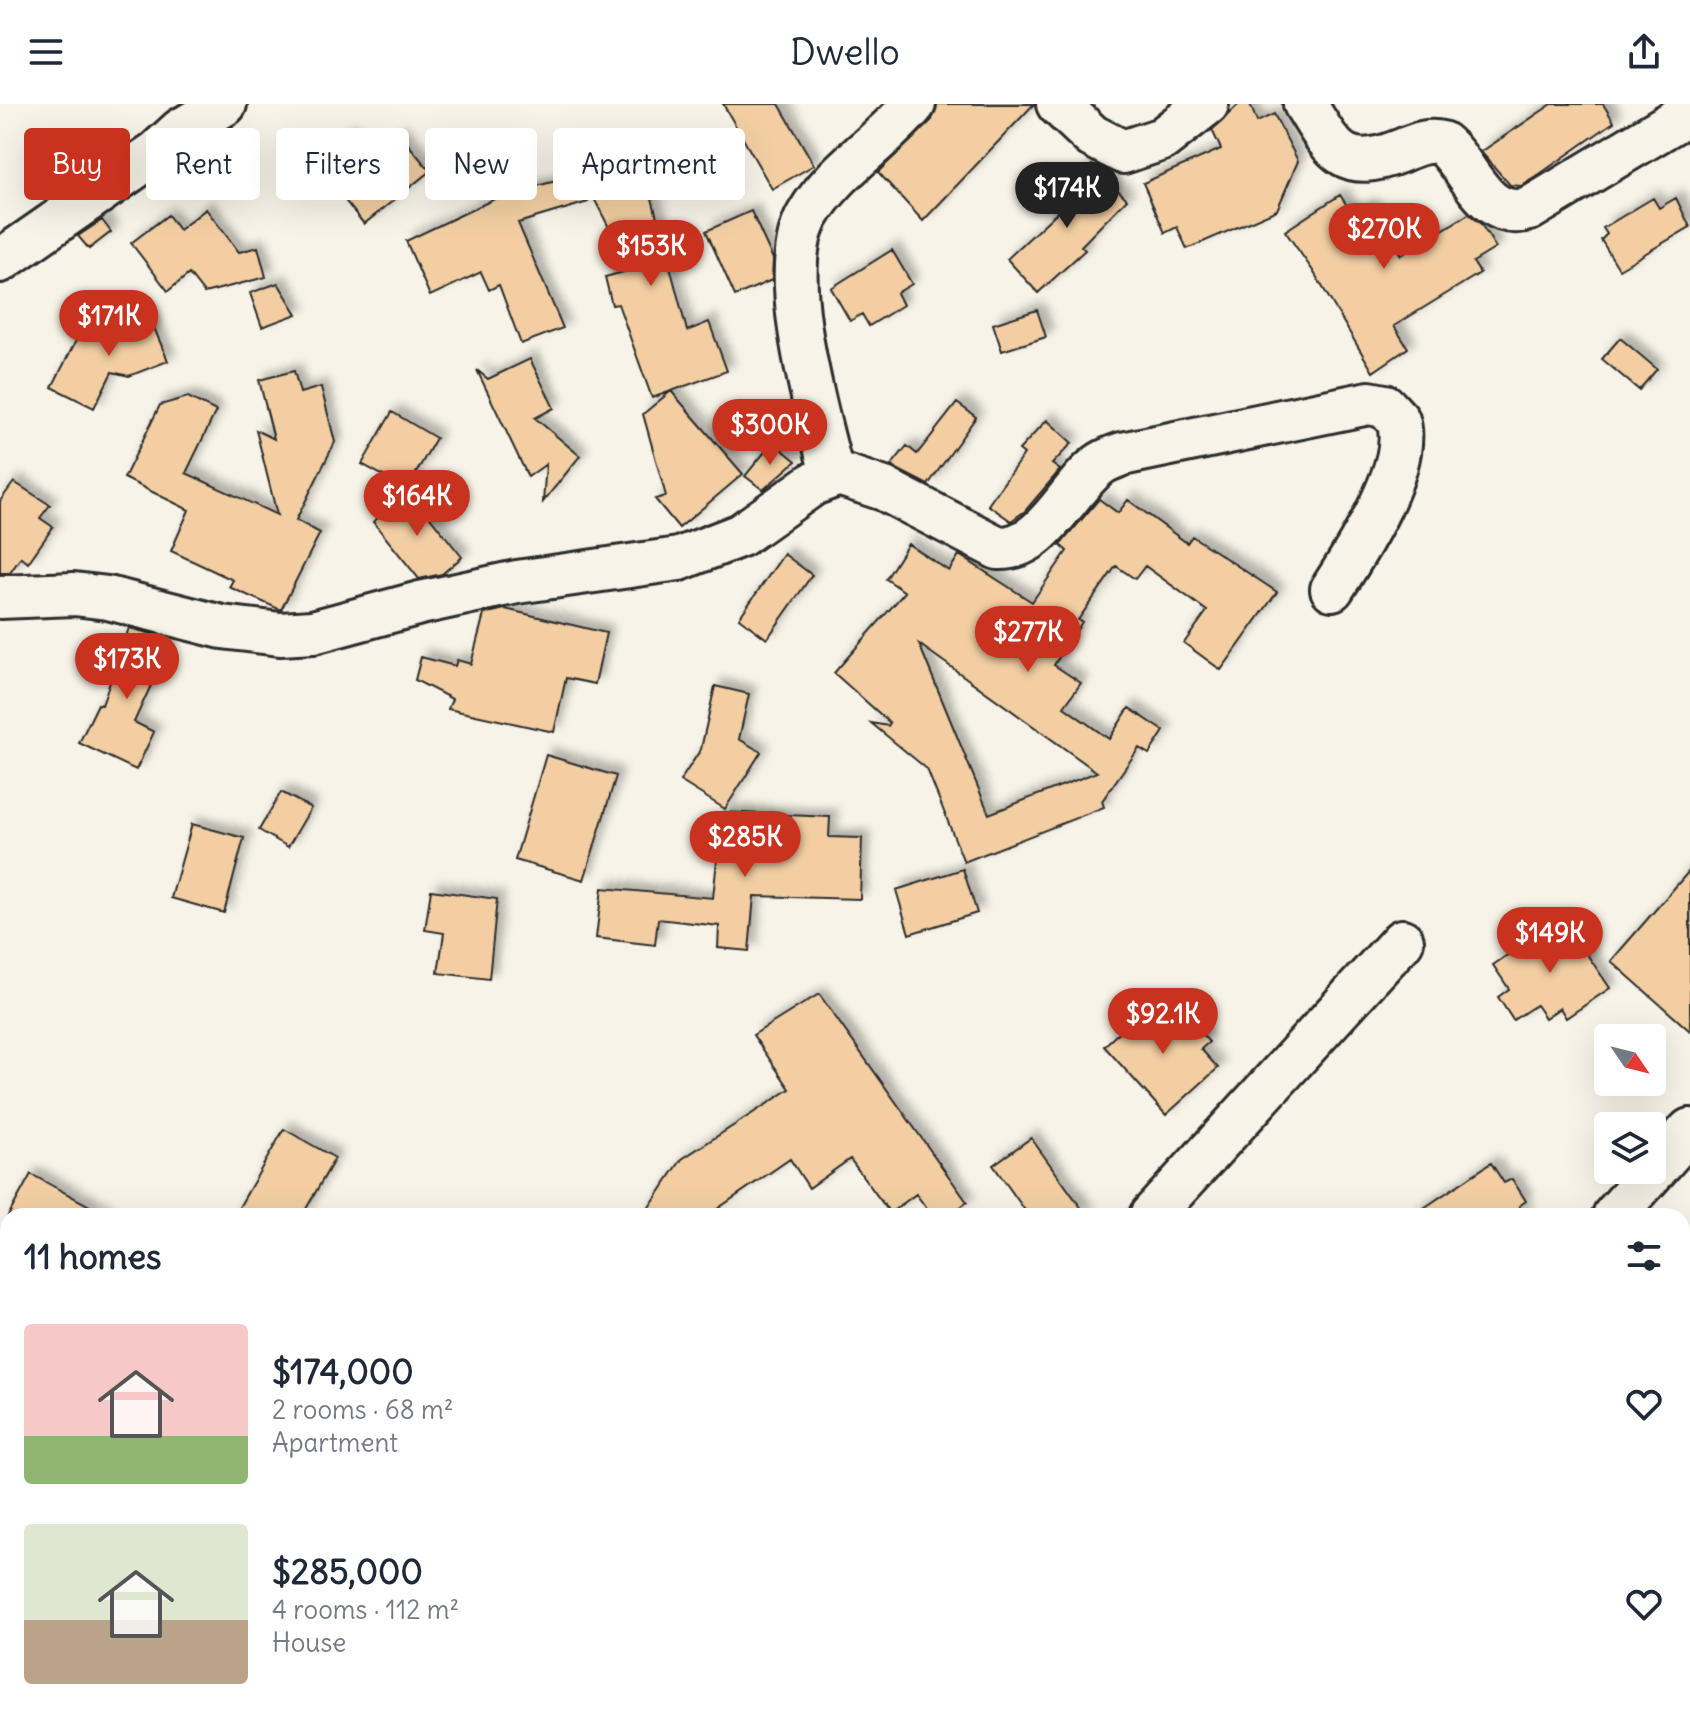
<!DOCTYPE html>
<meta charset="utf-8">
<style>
body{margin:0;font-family:Delius,sans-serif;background:#f2f2f3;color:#1f2937;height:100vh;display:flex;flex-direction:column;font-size:30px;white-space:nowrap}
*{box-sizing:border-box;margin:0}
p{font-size:26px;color:#747a83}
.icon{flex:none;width:44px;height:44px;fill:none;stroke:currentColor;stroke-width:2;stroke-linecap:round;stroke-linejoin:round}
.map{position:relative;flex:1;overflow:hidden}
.side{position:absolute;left:0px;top:1104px;width:1690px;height:512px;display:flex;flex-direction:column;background:#fff;border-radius:24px 24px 0 0;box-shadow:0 8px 32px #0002}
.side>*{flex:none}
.guide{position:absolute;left:24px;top:24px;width:800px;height:72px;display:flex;gap:16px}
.needle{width:52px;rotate:125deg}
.controls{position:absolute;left:1594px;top:920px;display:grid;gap:16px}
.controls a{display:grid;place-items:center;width:72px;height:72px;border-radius:8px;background:#fff;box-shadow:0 8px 32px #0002;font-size:40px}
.price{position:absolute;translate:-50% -68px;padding:0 18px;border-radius:28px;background:#c8321e;color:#fff;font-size:26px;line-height:52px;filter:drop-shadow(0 2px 4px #0008)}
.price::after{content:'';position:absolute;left:50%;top:48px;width:24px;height:18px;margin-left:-12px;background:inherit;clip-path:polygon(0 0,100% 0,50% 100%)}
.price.on{background:#222;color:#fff}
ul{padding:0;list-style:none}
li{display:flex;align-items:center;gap:24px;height:200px;padding:0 24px}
li span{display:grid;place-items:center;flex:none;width:224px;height:160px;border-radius:8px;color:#555}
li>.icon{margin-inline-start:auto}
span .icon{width:96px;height:96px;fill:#fffc;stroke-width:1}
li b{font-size:34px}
h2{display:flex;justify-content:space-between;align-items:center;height:96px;padding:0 24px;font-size:34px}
.chip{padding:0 28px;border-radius:8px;background:#fff;box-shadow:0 8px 32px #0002;font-size:28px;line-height:72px}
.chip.on{background:#c8321e;color:#fff}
header{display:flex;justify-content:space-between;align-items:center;height:104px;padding:0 24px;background:#fff;font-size:36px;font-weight:600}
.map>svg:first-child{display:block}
.building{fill:#f2cea2;stroke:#2b2b2b;stroke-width:2;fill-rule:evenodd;filter:url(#shadow)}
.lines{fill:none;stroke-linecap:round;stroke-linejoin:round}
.minor-casing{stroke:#2b2b2b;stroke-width:48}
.minor{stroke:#f7f3e8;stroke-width:42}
</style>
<header><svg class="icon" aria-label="menu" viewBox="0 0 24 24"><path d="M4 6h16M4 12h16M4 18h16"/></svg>Dwello<svg class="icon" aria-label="share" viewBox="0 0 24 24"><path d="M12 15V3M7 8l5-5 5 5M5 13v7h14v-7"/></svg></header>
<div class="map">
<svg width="1690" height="1616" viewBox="0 0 1690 1616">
<defs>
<filter id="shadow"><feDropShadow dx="7" dy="-7" stdDeviation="4" flood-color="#0004"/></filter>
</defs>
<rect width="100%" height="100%" fill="#f7f3e8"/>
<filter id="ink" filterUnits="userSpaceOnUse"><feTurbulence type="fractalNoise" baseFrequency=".0125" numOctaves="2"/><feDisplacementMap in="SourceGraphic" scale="16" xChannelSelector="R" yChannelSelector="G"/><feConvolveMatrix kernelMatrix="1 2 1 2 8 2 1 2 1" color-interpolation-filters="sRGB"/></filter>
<g filter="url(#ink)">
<path class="building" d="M 723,0 L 779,0 L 814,61 L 772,85 Z
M 937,0 L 1034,0 L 923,117 L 878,68 L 932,16 Z
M 1239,0 L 1250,0 L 1257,18 L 1274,10 L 1298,57 L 1277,106 L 1187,145 L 1177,123 L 1165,129 L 1143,79 L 1221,45 L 1212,26 Z
M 1552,0 L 1603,0 L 1614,18 L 1534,74 L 1521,82 L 1510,81 L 1481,48 Z
M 349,28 L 369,53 L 399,29 L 430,67 L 364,120 L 335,84 L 346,74 L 325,48 Z
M 618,59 L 625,72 L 644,64 L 687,227 L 709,218 L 727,267 L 652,294 L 618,200 L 612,201 L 605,173 L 631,166 L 585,77 Z
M 1092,61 L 1127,95 L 1081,142 L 1085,146 L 1038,189 L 1007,155 L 1068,98 L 1061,92 Z
M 580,71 L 588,98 L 518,119 L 563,224 L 521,240 L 499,181 L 489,186 L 481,168 L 430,192 L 406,137 L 505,90 Z
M 1340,91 L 1354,112 L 1369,102 L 1401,151 L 1469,110 L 1481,120 L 1496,144 L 1473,158 L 1480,169 L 1394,222 L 1408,244 L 1373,268 L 1313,167 L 1285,127 Z
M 1653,94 L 1659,104 L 1676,94 L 1690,123 L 1619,165 L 1601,136 L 1607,130 L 1603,124 Z
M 206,105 L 239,148 L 258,143 L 266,173 L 204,189 L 189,170 L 168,187 L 131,139 L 168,111 L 179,126 Z
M 751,107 L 773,155 L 772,176 L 735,192 L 706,127 Z
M 102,116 L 111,128 L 89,145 L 78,132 Z
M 892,146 L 912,180 L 897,189 L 903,201 L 869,222 L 862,210 L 850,217 L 831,184 Z
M 278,179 L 297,210 L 262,223 L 250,189 Z
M 1037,206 L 1046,233 L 1002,247 L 993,220 Z
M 147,207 L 168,257 L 129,272 L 112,268 L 94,304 L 52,283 L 81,227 L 92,232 Z
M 1620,234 L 1657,265 L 1639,286 L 1602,255 Z
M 530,255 L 554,304 L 535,314 L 580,352 L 543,398 L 546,360 L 528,373 L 477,266 L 488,275 Z
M 294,267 L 300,289 L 321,283 L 335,338 L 296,416 L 320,429 L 281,506 L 229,483 L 233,476 L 171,447 L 189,406 L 124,374 L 160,301 L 188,293 L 216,307 L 186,369 L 277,411 L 256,326 L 274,335 L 259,276 Z
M 671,287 L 743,370 L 679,424 L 655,395 L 666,392 L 643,310 Z
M 957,299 L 976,313 L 928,381 L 891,362 L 907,342 L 917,350 Z
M 392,308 L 436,334 L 407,385 L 362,360 Z
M 1047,316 L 1072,339 L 1052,360 L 1060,366 L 1025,407 L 1011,417 L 988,401 L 1024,350 L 1019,346 Z
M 773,338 L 796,357 L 763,386 L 745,372 Z
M 14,378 L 50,401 L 40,414 L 53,423 L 28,459 L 21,453 L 10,469 L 0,469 L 0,397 Z
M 410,388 L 462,453 L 442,470 L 419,475 L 373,418 Z
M 1099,395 L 1118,409 L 1128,396 L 1187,439 L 1192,432 L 1277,488 L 1221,566 L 1184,539 L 1207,507 L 1145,462 L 1135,475 L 1116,462 L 1078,516 L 1082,518 L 1054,561 L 1081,579 L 1064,603 L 1109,635 L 1129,604 L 1164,627 L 1149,650 L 1139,644 L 1102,697 L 1104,703 L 964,758 L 927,665 L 871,619 L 888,622 L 890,619 L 834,569 L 905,488 L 886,475 L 908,440 L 949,467 L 959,451 L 1032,498 L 1067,447 L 1060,441 ZM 919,540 L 1097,668 L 989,710 Z
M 784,450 L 812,471 L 767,535 L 739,514 Z
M 505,505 L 606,529 L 595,580 L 566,574 L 554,628 L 448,605 L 452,595 L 415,576 L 421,553 L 455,562 L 457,556 L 471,560 L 484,510 Z
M 129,524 L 164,533 L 163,537 L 170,540 L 134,618 L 154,628 L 136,666 L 79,639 L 98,600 L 102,601 Z
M 715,582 L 749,590 L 739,635 L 761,648 L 725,705 L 680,677 L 701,645 Z
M 546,651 L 616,672 L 584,776 L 515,756 Z
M 281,688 L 311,704 L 288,743 L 259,726 Z
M 722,708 L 830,713 L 829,733 L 862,734 L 860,795 L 754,792 L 749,847 L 718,844 L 719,822 L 658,815 L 655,841 L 596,834 L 602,784 L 713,794 Z
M 192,720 L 244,734 L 224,809 L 171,794 Z
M 963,765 L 977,809 L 909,830 L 896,786 Z
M 1690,766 L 1690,927 L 1611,857 Z
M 431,786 L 497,795 L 489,875 L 438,869 L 444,829 L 425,826 Z
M 1562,814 L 1610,884 L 1566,914 L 1560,904 L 1545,914 L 1536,901 L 1513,916 L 1498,893 L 1509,885 L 1493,861 Z
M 819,890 L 967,1098 L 949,1112 L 932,1112 L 916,1090 L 890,1109 L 850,1055 L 809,1084 L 790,1055 L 707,1112 L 643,1112 L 682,1055 L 790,985 L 753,931 Z
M 1156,895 L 1176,916 L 1187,914 L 1209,938 L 1201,945 L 1218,964 L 1166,1011 L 1104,942 Z
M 284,1025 L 335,1054 L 302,1112 L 234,1112 Z
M 1031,1034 L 1087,1112 L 1029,1112 L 993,1061 Z
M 1491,1059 L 1504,1079 L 1512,1075 L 1526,1097 L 1519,1102 L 1526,1112 L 1412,1112 Z
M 31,1070 L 49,1080 L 108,1112 L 8,1112 Z"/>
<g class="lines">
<g class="minor-casing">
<path id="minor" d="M 1058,0 L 1092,32 L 1123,48 L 1162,35 L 1207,0
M 1305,0 C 1333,46 1343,70 1400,47 C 1415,41 1426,35 1442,39 C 1470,61 1484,119 1529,105 L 1690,8
M 0,157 L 157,48 L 181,26 L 225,0
M 832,370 C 817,309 775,166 808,111 C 834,66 882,39 914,0
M 0,493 L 74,490 L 108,494 L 222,523 L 280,530 L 313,528 L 420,499 L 517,478 L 679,455 L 741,431 L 813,380 L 839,370 L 884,385 L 998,444 C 1044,446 1066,386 1099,361 C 1105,356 1115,353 1122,350 L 1369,299 L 1385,302 L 1398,316 C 1413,361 1356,448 1332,485
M 1151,1112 L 1402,837
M 1614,1112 L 1690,1026
M 0,1244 L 8,1236
M 684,1616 L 687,1608
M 1163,1616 L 1170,1608"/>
</g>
<use href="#minor" class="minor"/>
</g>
</g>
</svg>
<div class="controls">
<a><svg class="needle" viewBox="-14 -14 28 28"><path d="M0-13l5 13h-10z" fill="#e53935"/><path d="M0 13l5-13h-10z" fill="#747a83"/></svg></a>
<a><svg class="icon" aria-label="layers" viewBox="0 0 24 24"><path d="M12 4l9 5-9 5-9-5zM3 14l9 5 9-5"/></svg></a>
</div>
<b class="price on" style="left:1067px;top:126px">$174K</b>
<b class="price" style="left:1384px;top:167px">$270K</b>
<b class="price" style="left:651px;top:184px">$153K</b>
<b class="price" style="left:109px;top:254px">$171K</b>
<b class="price" style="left:770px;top:363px">$300K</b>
<b class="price" style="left:417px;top:434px">$164K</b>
<b class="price" style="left:1028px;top:570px">$277K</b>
<b class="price" style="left:127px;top:597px">$173K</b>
<b class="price" style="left:745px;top:775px">$285K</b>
<b class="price" style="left:1550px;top:871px">$149K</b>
<b class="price" style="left:1163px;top:952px">$92.1K</b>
<div class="guide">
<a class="chip on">Buy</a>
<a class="chip">Rent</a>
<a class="chip">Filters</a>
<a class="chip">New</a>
<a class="chip">Apartment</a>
</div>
<section class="side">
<h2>11 homes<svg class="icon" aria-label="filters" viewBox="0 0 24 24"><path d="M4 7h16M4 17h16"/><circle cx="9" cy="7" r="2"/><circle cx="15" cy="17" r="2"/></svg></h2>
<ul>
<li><span style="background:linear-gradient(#f6c9c9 70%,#8fb573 0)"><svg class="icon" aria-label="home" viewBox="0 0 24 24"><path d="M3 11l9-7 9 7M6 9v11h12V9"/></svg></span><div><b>$174,000</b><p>2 rooms · 68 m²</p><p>Apartment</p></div><svg class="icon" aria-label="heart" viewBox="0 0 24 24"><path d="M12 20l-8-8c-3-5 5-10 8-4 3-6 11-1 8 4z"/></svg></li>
<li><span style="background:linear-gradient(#dfe7d0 60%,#b9a48a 0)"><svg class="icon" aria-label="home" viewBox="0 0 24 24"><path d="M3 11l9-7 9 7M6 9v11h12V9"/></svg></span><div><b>$285,000</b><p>4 rooms · 112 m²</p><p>House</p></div><svg class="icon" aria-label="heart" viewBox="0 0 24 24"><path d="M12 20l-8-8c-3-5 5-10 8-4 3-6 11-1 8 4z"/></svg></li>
</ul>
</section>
</div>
